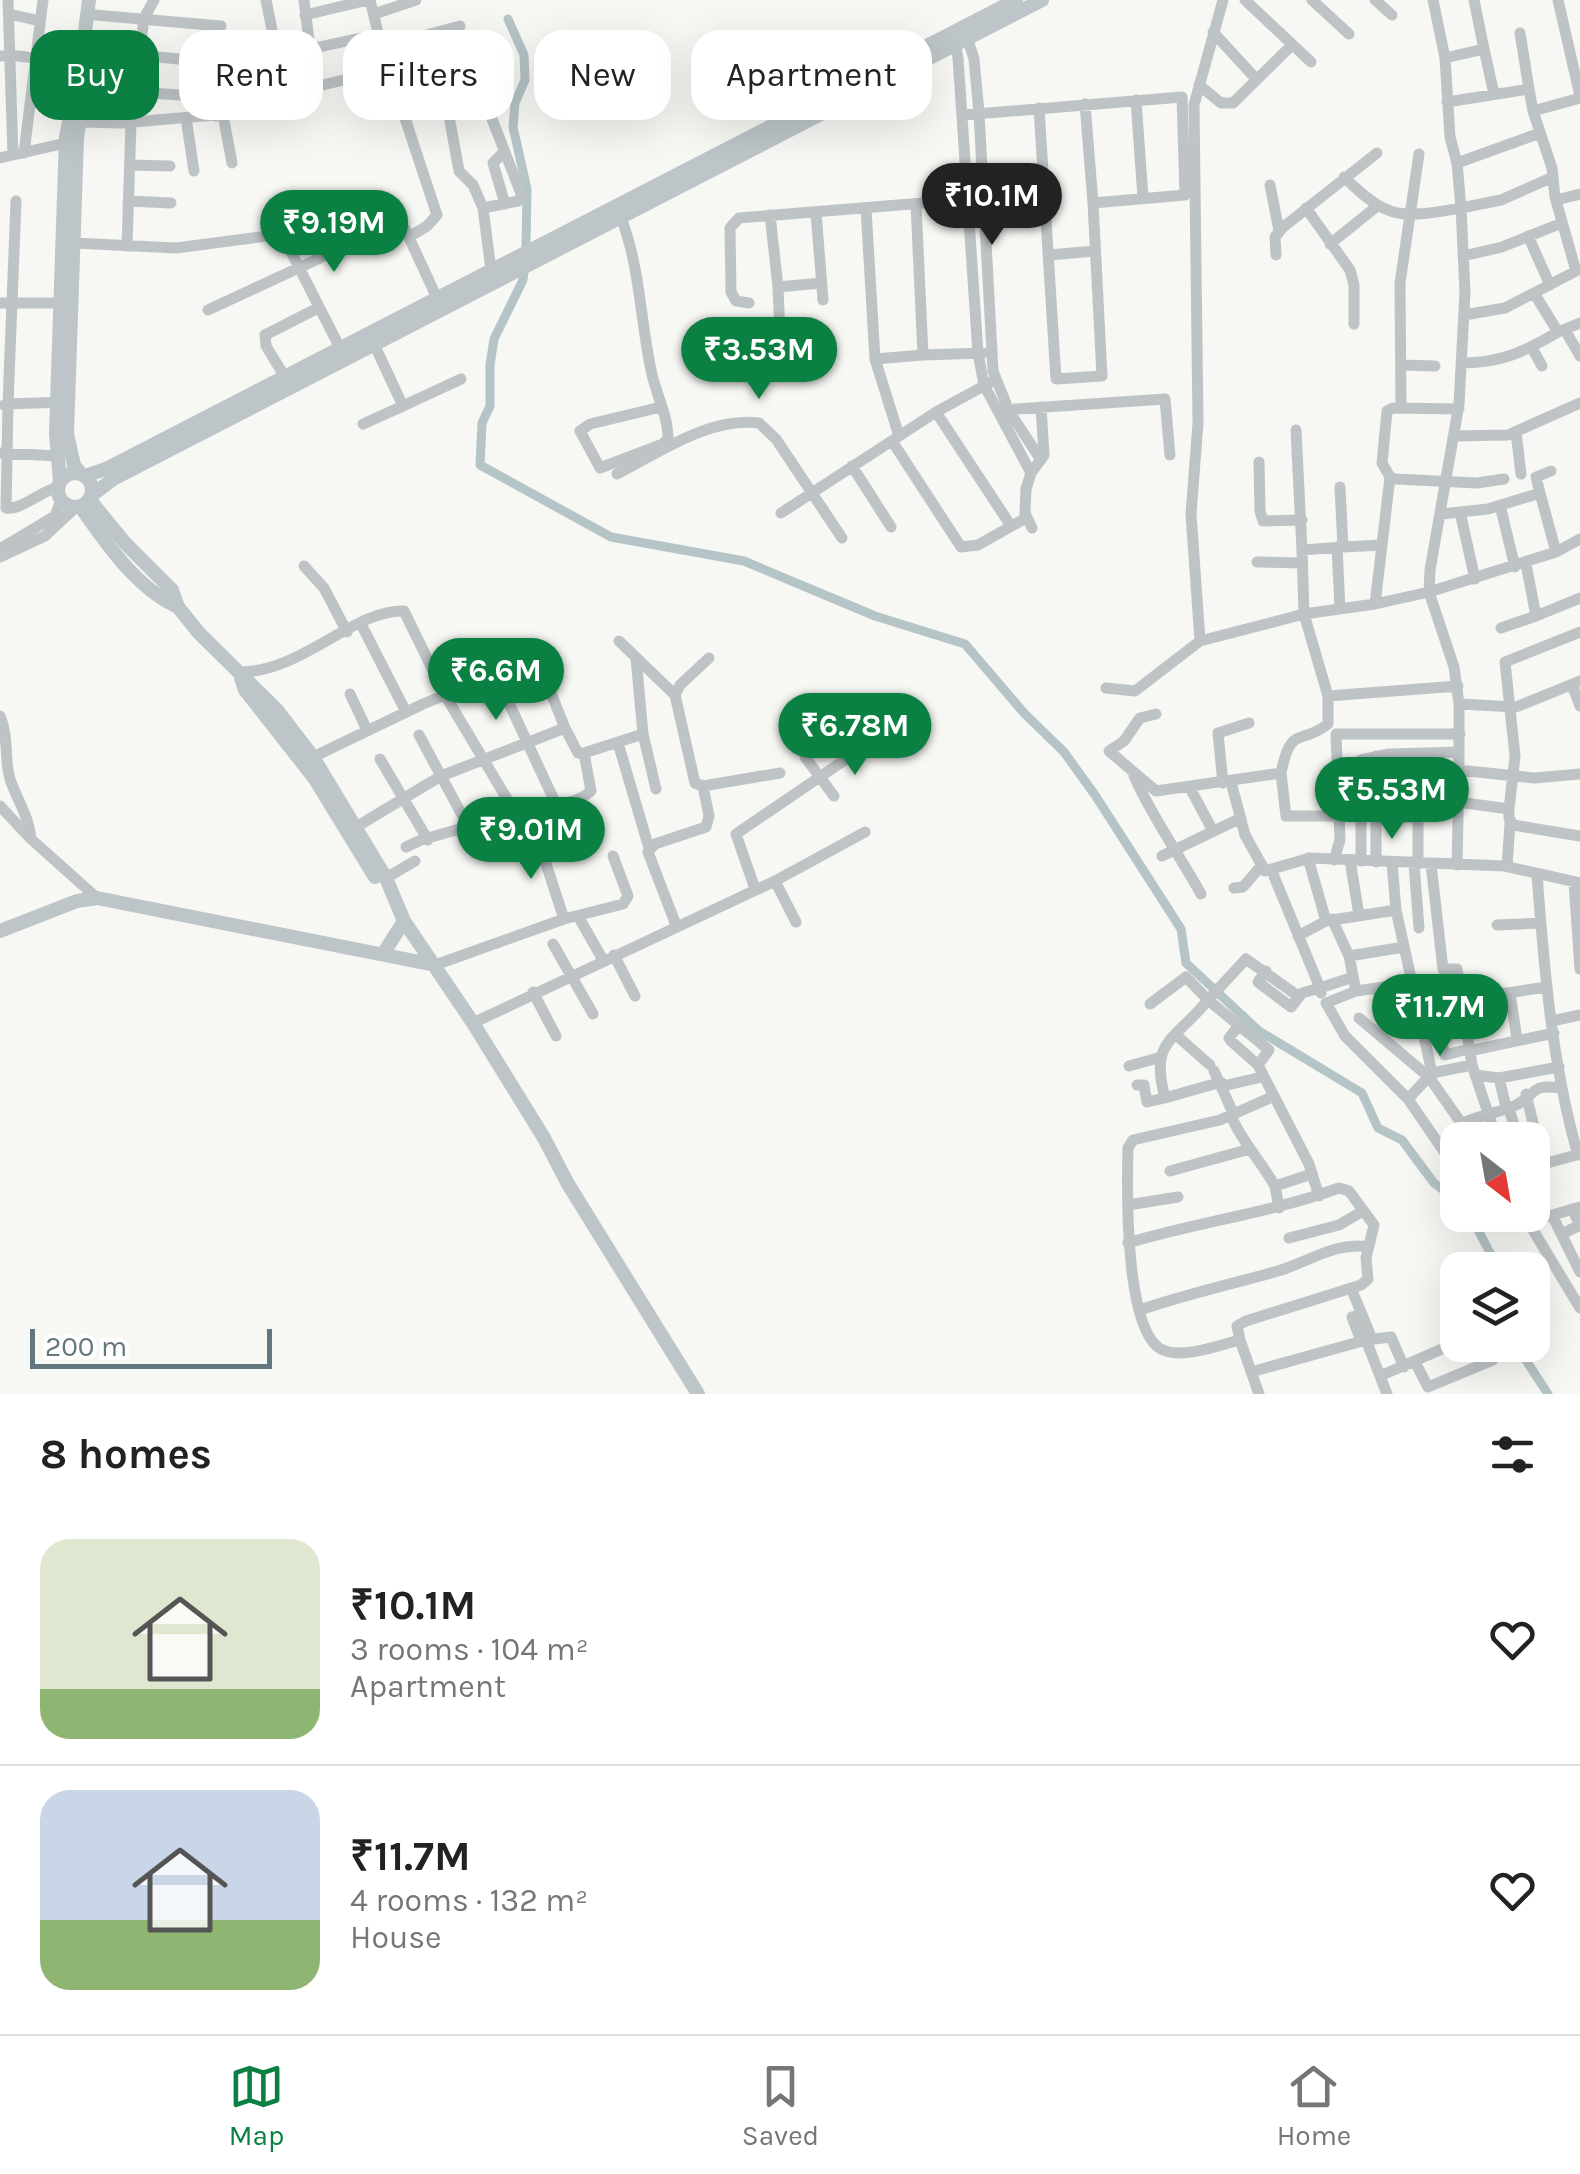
<!DOCTYPE html>
<meta charset="utf-8">
<style>
body{margin:0;font-family:Karla,sans-serif;background:#f6f6f6;color:#222;height:100vh;display:flex;flex-direction:column;font-size:38px;white-space:nowrap}
*{box-sizing:border-box;margin:0}
p{font-size:32px;color:#767676}
.icon{flex:none;width:55px;height:55px;fill:none;stroke:currentColor;stroke-width:2;stroke-linecap:round;stroke-linejoin:round}
.map{position:relative;height:1394px;overflow:hidden}
.drawer{display:flex;flex-direction:column;background:#fff;flex:1}
.drawer>*{flex:none}
.hud{position:absolute;left:30px;top:30px;width:1000px;height:90px;display:flex;gap:20px}
.needle{width:65px;rotate:149deg}
.buttons{position:absolute;left:1440px;top:1122px;display:grid;gap:20px}
.buttons a{display:grid;place-items:center;width:110px;height:110px;border-radius:20px;background:#fff;box-shadow:0 10px 40px #0002;font-size:50px}
.scale{position:absolute;left:30px;bottom:25px;width:242px;box-sizing:border-box;padding-left:10px;border:5px solid #63767e;border-top:0;font-size:28px;line-height:35px;white-space:nowrap;color:#63767e;-webkit-text-stroke:8px #fff;paint-order:stroke}
.price{position:absolute;translate:-50% -85px;padding:0 22px;border-radius:35px;background:#0b8043;color:#fff;font-size:32px;line-height:65px;filter:drop-shadow(0 2px 5px #0008)}
.price::after{content:'';position:absolute;left:50%;top:60px;width:30px;height:22px;margin-left:-15px;background:inherit;clip-path:polygon(0 0,100% 0,50% 100%)}
.price.current{background:#222;color:#fff}
ul{padding:0;list-style:none}
li{display:flex;align-items:center;gap:30px;height:250px;padding:0 40px}
li+li{border-top:2px solid #e0e0e0}
li span{display:grid;place-items:center;flex:none;width:280px;height:200px;border-radius:30px;color:#555}
li>.icon{margin-inline-start:auto}
span .icon{width:120px;height:120px;fill:#fffc;stroke-width:1}
li b{font-size:42px}
h2{display:flex;justify-content:space-between;align-items:center;height:120px;padding:0 40px;font-size:42px}
.pill{padding:0 35px;border-radius:30px;background:#fff;box-shadow:0 10px 40px #0002;font-size:35px;line-height:90px}
.pill.current{background:#0b8043;color:#fff}
.tab-bar{display:flex;justify-content:space-around;align-items:center;height:140px;border-top:2px solid #e0e0e0;background:#fff;font-size:28px;color:#767676}
.tab-bar a{display:grid;justify-items:center;gap:5px}
.tab-bar .current{color:#0b8043}
.map>svg:first-child{display:block}
.lines{fill:none;stroke-linecap:round;stroke-linejoin:round}
.canal{stroke:#b5c4c6;stroke-width:9}
.minor{stroke:#bec4c6;stroke-width:11}
.major{stroke:#bdc5c8;stroke-width:14}
</style>
<div class="map">
<svg width="1580" height="1394" viewBox="0 0 1580 1394">
<rect width="100%" height="100%" fill="#f7f7f4"/>
<g class="lines">
<path class="canal" d="M 508,19 L 524,55 L 525,80 L 515,103 L 513,127 L 527,189 L 526,247
M 524,271 L 523,280 L 494,339 L 490,365 L 490,406 L 482,423 L 480,465 L 611,537 L 744,561 L 875,616 L 965,644 L 1024,713 L 1064,752 L 1095,795 L 1181,929 L 1186,963 L 1259,1031 L 1362,1093 L 1378,1128 L 1402,1140 L 1434,1183 L 1458,1201
M 1470,1215 L 1495,1262 L 1494,1270
M 1516,1345 L 1548,1394"/>
<path class="minor" d="M 8,0 L 13,155
M 266,0 L 276,50
M 304,0 L 310,49 L 379,34
M 370,0 L 387,69
M 1245,0 L 1311,62
M 1312,0 L 1349,34
M 1375,0 L 1392,15
M 1433,0 L 1445,58
M 1474,0 L 1484,49 L 1445,58 L 1450,137 L 1457,163 L 1461,208 L 1501,200 L 1553,177
M 1558,0 L 1580,96
M 9,14 L 40,21
M 374,14 L 416,0
M 95,15 L 221,26
M 305,15 L 368,0
M 965,31 L 974,59 L 979,113 L 993,371 L 1009,411 L 1041,460
M 1213,32 L 1257,80
M 1520,33 L 1529,89
M 954,36 L 958,58 L 978,353 L 984,385 L 1031,473
M 382,47 L 460,26
M 1484,49 L 1494,94
M 139,55 L 217,63 L 233,114
M 0,56 L 19,56 L 88,66
M 441,72 L 459,171 L 473,185 L 483,208 L 491,270
M 86,77 L 136,86
M 1199,85 L 1221,103 L 1233,103 L 1292,45
M 135,92 L 211,97 L 216,116
M 1580,98 L 1533,111 L 1552,168 L 1555,197 L 1576,271 L 1534,293 L 1558,332 L 1580,323
M 1136,100 L 1143,198
M 1447,102 L 1529,89 L 1533,111
M 1039,108 L 1056,379 L 1102,376 L 1093,203
M 223,115 L 232,163
M 963,115 L 1182,97 L 1185,195 L 1093,203 L 1085,104
M 186,118 L 194,171
M 80,122 L 122,123 L 237,113 L 302,90 L 385,70 L 429,55 L 483,44 L 489,55 L 492,119 L 522,196 L 518,201 L 483,208
M 504,152 L 493,163 L 505,204
M 24,153 L 43,0
M 0,158 L 66,143
M 1457,163 L 1540,133
M 130,165 L 170,166
M 1344,177 C 1389,221 1401,218 1461,208 L 1465,292 L 1459,404 L 1430,570 L 1429,592 L 1556,552 L 1540,493 L 1488,509 L 1442,514
M 1270,185 L 1279,231
M 1556,200 L 1580,194
M 16,201 L 8,404 L 64,402
M 128,201 L 171,203
M 916,204 L 923,355 L 983,353
M 866,208 L 875,359
M 1306,208 L 1350,270 L 1354,285 L 1354,324
M 816,212 L 823,300
M 620,215 C 640,265 640,318 651,370 C 655,392 668,415 668,438 L 663,444 L 600,468 L 580,431 L 590,424 L 661,407
M 770,215 L 778,287 L 821,283
M 1528,236 L 1550,285
M 409,237 L 427,226 L 437,215 L 400,103 L 401,88 C 420,69 463,69 489,70
M 74,243 L 176,248 L 282,234 L 340,348
M 1330,244 L 1376,207
M 127,246 L 131,123 L 144,18 L 154,0
M 1049,255 L 1095,251
M 1276,255 L 1275,237 L 1282,228 L 1377,153
M 1463,256 L 1502,247 L 1562,223
M 778,287 L 780,334
M 0,303 L 61,303
M 749,303 L 736,301 L 731,292 L 730,228 L 739,218 L 972,199
M 208,310 L 393,224 L 400,224 L 405,229 L 437,298
M 1464,315 L 1505,308 L 1534,293
M 1565,330 L 1580,356
M 374,344 L 403,406 L 461,379
M 1532,348 L 1542,366
M 1461,363 C 1501,363 1524,352 1558,332
M 1401,365 L 1435,366
M 285,377 L 266,346 L 265,335 L 318,308
M 4,405 L 8,404 L 6,508 C 22,510 41,491 58,487
M 1401,408 L 1400,283 L 1419,154
M 1459,409 L 1393,408 L 1387,411 L 1382,463 L 1390,477 L 1396,479 L 1477,483 L 1504,479
M 936,412 L 1011,526
M 1006,412 L 1015,409 L 1165,399 L 1170,455
M 363,424 L 403,406
M 1296,430 L 1302,550 L 1343,547
M 1516,432 L 1521,474
M 899,436 L 875,359 L 923,355
M 1454,436 L 1508,435 L 1580,403
M 892,441 L 961,547 L 978,545 L 1026,518
M 0,453 L 58,456
M 1259,462 L 1260,511 L 1263,521 L 1302,520
M 852,466 L 891,527
M 617,474 C 660,452 709,417 759,423 L 776,439 L 842,538
M 1390,477 L 1375,604 L 1429,592 L 1454,667 L 1459,704
M 1340,487 L 1343,547 L 1382,545
M 1540,493 L 1536,477 L 1551,471
M 1500,505 L 1515,567
M 1460,512 L 1475,579
M 781,513 L 936,412 L 991,382
M 1032,528 L 1025,513 L 1026,489 L 1031,473 L 1044,455 L 1041,407
M 1337,547 L 1340,609
M 0,549 L 55,516 L 61,500
M 1302,550 L 1304,614 L 1375,604
M 1556,552 L 1580,539
M 0,557 L 45,536 L 76,507
M 1257,562 L 1302,563
M 1526,564 L 1536,616 L 1580,598
M 304,566 L 324,588 L 347,632
M 361,624 L 406,712
M 1501,628 L 1536,616
M 619,641 L 675,695
M 1200,641 L 1191,514 L 1198,423 L 1194,105 L 1223,0
M 537,658 L 565,728
M 636,658 L 643,734
M 709,658 L 680,685 L 675,695 L 695,783 L 703,786 L 780,773
M 237,672 C 300,674 354,609 404,611 L 445,695 L 513,809
M 1580,681 L 1516,707 L 1459,704 L 1459,770 L 1534,778 L 1580,774
M 1572,685 L 1580,706
M 501,686 L 555,802 C 566,805 582,799 591,791 L 584,753
M 1106,688 L 1135,691 L 1200,641 L 1304,614 L 1328,696 L 1328,724 C 1300,746 1291,724 1281,773
M 350,694 L 367,730
M 1328,696 L 1458,686
M 1156,714 L 1140,718 L 1124,741 L 1109,751 L 1156,791 L 1281,773 L 1286,816 L 1339,816
M 0,716 C 9,737 4,758 10,779 C 17,800 29,816 31,839
M 820,728 L 805,757 L 834,796
M 419,735 L 468,826
M 618,743 L 649,848
M 1389,754 L 1392,817 L 1418,817 L 1418,864
M 1376,756 L 1376,862
M 313,757 L 423,704 L 480,681
M 380,759 L 428,840
M 1389,775 L 1459,774
M 1134,776 C 1152,817 1179,854 1201,894
M 1231,782 L 1245,835 L 1265,871 L 1310,858 L 1504,866 L 1580,883
M 1223,783 L 1218,733 L 1249,723
M 1190,788 L 1213,831
M 1458,802 L 1509,809 L 1515,756 L 1505,662 L 1580,632
M 0,806 L 31,839 L 97,898
M 1509,809 L 1509,818 L 1513,825 L 1580,836
M 356,827 L 441,776 L 565,728 L 578,753 L 584,753 L 643,734 L 656,789
M 536,833 L 564,919
M 406,847 L 421,840 L 508,815 L 513,809 L 556,802
M 1162,856 L 1241,818
M 1308,858 L 1326,921
M 1334,860 L 1340,840 L 1336,734 L 1460,734
M 1350,860 L 1359,915
M 1361,861 L 1361,760 L 1389,754 L 1459,752
M 1392,863 L 1396,910 L 1432,1073 L 1408,1099 L 1458,1172
M 1414,864 L 1419,928
M 1431,864 L 1443,969 L 1457,969 L 1472,1065 L 1497,1140
M 1457,865 L 1459,770
M 1507,867 L 1510,823
M 1537,874 C 1544,969 1552,1064 1578,1155
M 386,878 L 415,861
M 775,881 L 796,922
M 1574,882 L 1580,969
M 1234,888 L 1243,887 L 1262,865
M 755,889 L 736,834 L 849,757 L 898,730 L 886,711 L 862,704
M 578,916 L 603,960
M 1332,919 L 1349,956
M 676,925 L 648,852 L 655,844 L 706,827 L 709,816 L 703,786
M 1497,925 L 1541,923
M 1298,936 L 1326,921 L 1396,910
M 553,944 L 593,1014
M 614,955 L 635,996
M 435,965 L 564,919 L 623,904 L 628,896 L 613,856
M 1266,971 L 1258,982 L 1291,1007 L 1302,993 L 1320,988 L 1271,869
M 1378,989 L 1384,1019
M 1356,991 L 1349,956 L 1404,947
M 533,992 L 556,1036
M 1460,992 L 1482,991 L 1488,996 L 1546,987
M 1321,993 L 1320,988 L 1353,977
M 1510,993 L 1517,1039
M 1150,1004 L 1186,977 L 1208,1000 L 1246,959 L 1298,996
M 1359,1018 L 1429,1077 L 1473,1140
M 1552,1021 L 1580,1015
M 473,1023 L 775,881 L 865,832
M 1239,1025 L 1229,1038 L 1231,1041 L 1258,1065
M 1465,1028 L 1440,1036 L 1445,1055 L 1469,1049
M 1176,1035 L 1210,1065
M 1469,1051 L 1554,1033
M 1129,1066 L 1158,1058
M 1214,1071 L 1234,1115
M 1432,1073 L 1472,1065
M 1475,1075 L 1499,1078 L 1559,1067
M 1499,1078 L 1506,1107
M 1221,1082 L 1165,1098 C 1149,1039 1175,1041 1208,1000 L 1269,1050 L 1258,1065 L 1274,1096 L 1220,1120 L 1133,1140 L 1128,1148 C 1127,1186 1124,1334 1163,1350 C 1184,1359 1219,1345 1240,1340 L 1259,1394
M 1137,1085 L 1144,1085 L 1147,1102 L 1165,1098
M 1223,1086 L 1262,1077
M 1526,1094 L 1543,1164
M 1274,1096 L 1309,1164 L 1319,1196
M 1408,1099 L 1345,1036 L 1326,1003 L 1356,991 L 1412,983
M 1508,1106 L 1519,1140
M 1231,1116 C 1242,1142 1261,1161 1275,1186
M 1463,1123 C 1480,1115 1503,1112 1518,1104 C 1538,1092 1531,1084 1561,1088
M 1532,1167 L 1580,1154
M 1170,1171 L 1250,1149
M 1128,1205 L 1178,1197
M 1279,1208 L 1275,1186 L 1312,1174
M 1524,1215 L 1580,1308
M 1552,1215 L 1580,1272
M 1528,1222 L 1580,1207
M 1562,1234 L 1580,1225 L 1572,1209
M 1289,1238 L 1339,1225 L 1363,1211
M 1128,1243 C 1198,1222 1270,1213 1339,1188 L 1349,1191 L 1374,1225 L 1366,1258 L 1368,1279 L 1361,1285 L 1246,1321 L 1237,1326 L 1240,1340
M 1351,1288 L 1372,1339
M 1140,1310 C 1186,1294 1232,1284 1278,1271 C 1309,1262 1336,1241 1369,1247
M 1458,1319 L 1452,1322 L 1458,1335
M 1366,1340 L 1387,1394
M 1361,1341 L 1352,1317 L 1362,1314
M 1415,1362 L 1428,1387 L 1493,1360
M 1251,1372 L 1366,1340 L 1391,1337 L 1404,1367
M 1380,1376 L 1458,1342"/>
<path class="major" d="M58 490a17 17 0 1 1 34 0a17 17 0 1 1-34 0Z
M 81,474 L 74,465 L 67,434 L 77,138 L 83,100
M 85,476 L 108,468 L 1016,0
M 60,483 L 56,433 L 66,137 L 81,63 L 89,0
M 91,496 L 113,479 L 1042,0
M 89,499 L 125,543 L 172,590 L 178,607 L 199,633 L 277,710 L 313,757 L 386,878 L 404,921 L 473,1023 L 544,1138 L 568,1184 L 698,1394
M 80,506 C 105,542 137,589 178,607
M 241,678 L 245,690 L 315,779 L 375,877
M 0,931 L 77,901 L 97,898 L 435,965
M 383,954 L 404,921"/>
</g>
</svg>
<div class="buttons">
<a><svg class="needle" viewBox="-14 -14 28 28"><path d="M0-13l5 13h-10z" fill="#e53935"/><path d="M0 13l5-13h-10z" fill="#767676"/></svg></a>
<a><svg class="icon" aria-label="layers" viewBox="0 0 24 24"><path d="M12 4l9 5-9 5-9-5zM3 14l9 5 9-5"/></svg></a>
</div>
<div class="scale">200 m</div>
<b class="price current" style="left:992px;top:248px">₹10.1M</b>
<b class="price" style="left:334px;top:275px">₹9.19M</b>
<b class="price" style="left:759px;top:402px">₹3.53M</b>
<b class="price" style="left:496px;top:723px">₹6.6M</b>
<b class="price" style="left:855px;top:778px">₹6.78M</b>
<b class="price" style="left:1392px;top:842px">₹5.53M</b>
<b class="price" style="left:531px;top:882px">₹9.01M</b>
<b class="price" style="left:1440px;top:1059px">₹11.7M</b>
<div class="hud">
<a class="pill current">Buy</a>
<a class="pill">Rent</a>
<a class="pill">Filters</a>
<a class="pill">New</a>
<a class="pill">Apartment</a>
</div>
</div>
<section class="drawer">
<h2>8 homes<svg class="icon" aria-label="filters" viewBox="0 0 24 24"><path d="M4 7h16M4 17h16"/><circle cx="9" cy="7" r="2"/><circle cx="15" cy="17" r="2"/></svg></h2>
<ul>
<li><span style="background:linear-gradient(#dfe7d0 75%,#8fb573 0)"><svg class="icon" aria-label="home" viewBox="0 0 24 24"><path d="M3 11l9-7 9 7M6 9v11h12V9"/></svg></span><div><b>₹10.1M</b><p>3 rooms · 104 m²</p><p>Apartment</p></div><svg class="icon" aria-label="heart" viewBox="0 0 24 24"><path d="M12 20l-8-8c-3-5 5-10 8-4 3-6 11-1 8 4z"/></svg></li>
<li><span style="background:linear-gradient(#c9d6e8 65%,#8fb573 0)"><svg class="icon" aria-label="home" viewBox="0 0 24 24"><path d="M3 11l9-7 9 7M6 9v11h12V9"/></svg></span><div><b>₹11.7M</b><p>4 rooms · 132 m²</p><p>House</p></div><svg class="icon" aria-label="heart" viewBox="0 0 24 24"><path d="M12 20l-8-8c-3-5 5-10 8-4 3-6 11-1 8 4z"/></svg></li>
</ul>
</section>
<nav class="tab-bar">
<a class="current"><svg class="icon" aria-label="map" viewBox="0 0 24 24"><path d="M3 6l6-2 6 2 6-2v14l-6 2-6-2-6 2zM9 4v14M15 6v14"/></svg>Map</a>
<a><svg class="icon" aria-label="saved" viewBox="0 0 24 24"><path d="M7 4h10v16l-5-4-5 4z"/></svg>Saved</a>
<a><svg class="icon" aria-label="home" viewBox="0 0 24 24"><path d="M3 11l9-7 9 7M6 9v11h12V9"/></svg>Home</a>
</nav>
